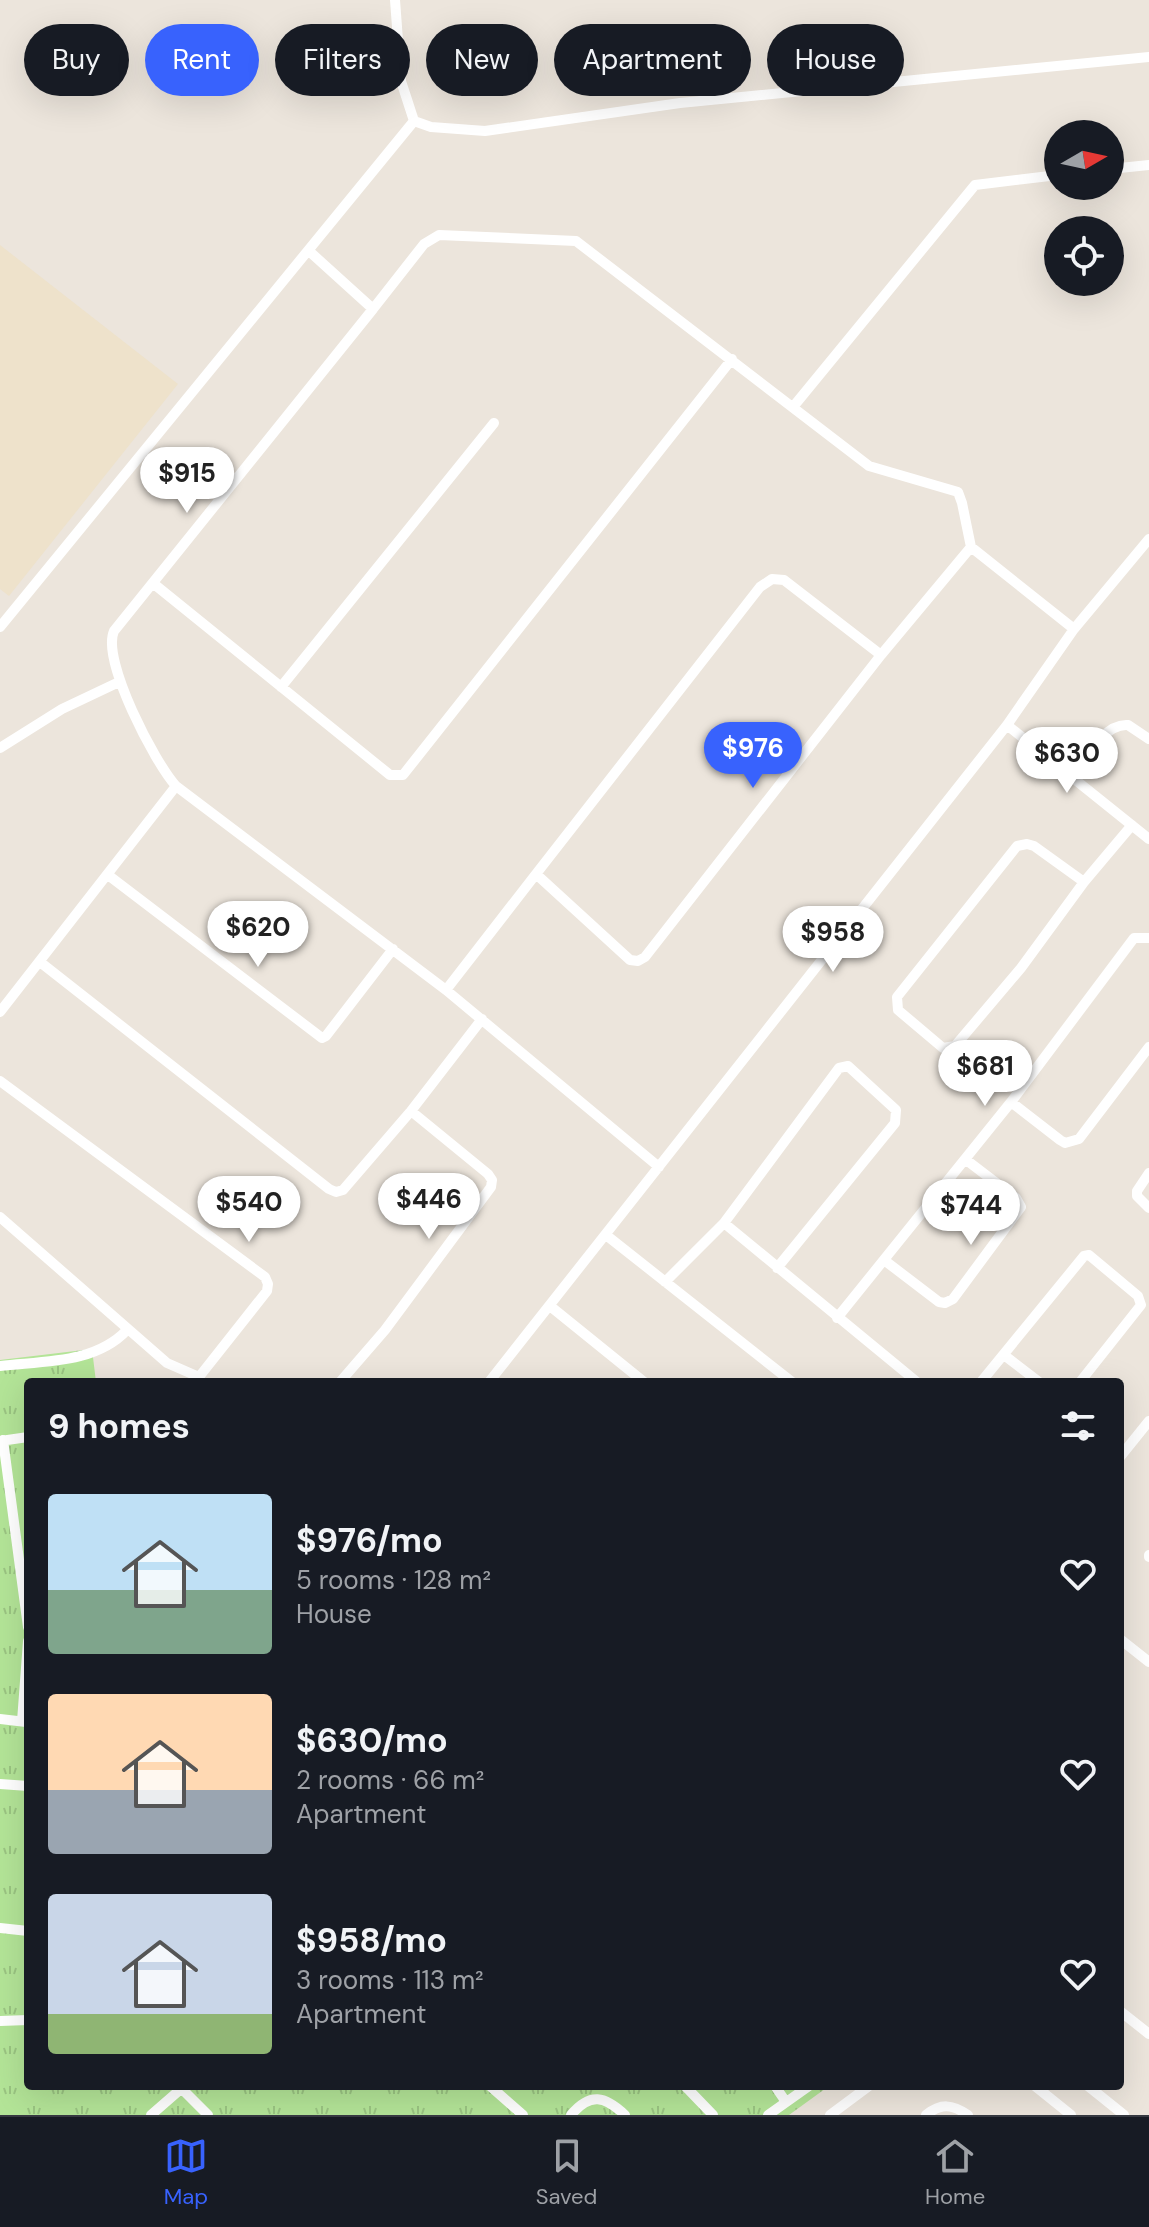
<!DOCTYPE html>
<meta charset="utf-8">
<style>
body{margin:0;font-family:"DM Sans",sans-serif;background:#20242c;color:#f1f3f6;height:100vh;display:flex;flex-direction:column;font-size:30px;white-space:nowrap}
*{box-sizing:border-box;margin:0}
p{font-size:26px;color:#9ea1a6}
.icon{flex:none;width:44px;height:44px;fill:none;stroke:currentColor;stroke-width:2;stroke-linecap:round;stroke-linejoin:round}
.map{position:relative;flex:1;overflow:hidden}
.drawer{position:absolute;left:24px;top:1378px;width:1100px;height:712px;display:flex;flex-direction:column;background:#171b24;border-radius:8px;box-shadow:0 8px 32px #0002}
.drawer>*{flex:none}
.guide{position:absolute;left:24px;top:24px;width:1102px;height:72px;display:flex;gap:16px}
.needle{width:52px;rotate:81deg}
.controls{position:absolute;left:1044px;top:120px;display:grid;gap:16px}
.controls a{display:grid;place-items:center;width:80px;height:80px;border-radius:50%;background:#171b24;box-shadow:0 8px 32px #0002;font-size:40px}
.price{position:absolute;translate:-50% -68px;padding:0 18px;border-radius:28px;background:#fff;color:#222;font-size:26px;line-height:52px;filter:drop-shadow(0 2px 4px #0008)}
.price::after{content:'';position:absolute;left:50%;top:48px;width:24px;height:18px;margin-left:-12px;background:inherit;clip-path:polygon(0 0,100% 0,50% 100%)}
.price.selected{background:#3862fd;color:#fff}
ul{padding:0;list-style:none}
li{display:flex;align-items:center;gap:24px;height:200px;padding:0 24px}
li span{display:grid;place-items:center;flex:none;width:224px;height:160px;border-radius:8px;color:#555}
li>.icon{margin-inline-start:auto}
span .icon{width:96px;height:96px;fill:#fffc;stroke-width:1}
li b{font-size:34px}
h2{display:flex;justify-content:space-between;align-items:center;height:96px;padding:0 24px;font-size:34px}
.pill{padding:0 28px;border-radius:36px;background:#171b24;box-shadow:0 8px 32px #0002;font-size:28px;line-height:72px}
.pill.selected{background:#3862fd;color:#fff}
.dock{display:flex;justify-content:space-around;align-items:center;height:112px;border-top:2px solid #363941;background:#171b24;font-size:22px;color:#9ea1a6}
.dock a{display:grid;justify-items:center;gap:4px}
.dock .selected{color:#3862fd}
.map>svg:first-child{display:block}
.education{fill:#eee2cb}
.grass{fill:url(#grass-tufts)}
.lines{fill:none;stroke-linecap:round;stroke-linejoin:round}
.minor{stroke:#fff;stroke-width:10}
</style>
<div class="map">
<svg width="1149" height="2115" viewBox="0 0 1149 2115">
<defs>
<pattern id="grass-tufts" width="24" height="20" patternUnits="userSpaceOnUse" patternTransform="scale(2)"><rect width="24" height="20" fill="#b3e497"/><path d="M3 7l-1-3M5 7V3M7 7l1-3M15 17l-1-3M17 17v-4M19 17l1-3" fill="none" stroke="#9ac482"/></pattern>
</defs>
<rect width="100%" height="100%" fill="#ece5dc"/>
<path class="education" d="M 0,245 L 178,384 L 9,596 L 0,589 Z"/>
<path class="grass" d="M 92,1349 L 96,1382 L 28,1382 L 28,2086 L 829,2086 L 789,2115 L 0,2115 L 0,1360 Z"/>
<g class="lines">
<path class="minor" d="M 414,121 L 431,127 L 485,131 L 680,103 L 1149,57
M 1110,169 L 1149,165
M 373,309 L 424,244 L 439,235 L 576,241 L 869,466 L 958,492 L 962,503 L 971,547
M 793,407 L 975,185 L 1058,175
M 154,584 L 390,775 L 403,775 L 732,359
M 0,627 L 414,121 L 401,81 L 395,0
M 281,687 L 494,423
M 1007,725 L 1149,839
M 0,748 L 62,709 L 119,682
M 1073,778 C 1086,760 1103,723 1128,725 L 1149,739
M 176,786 C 155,763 101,660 114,631 L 373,309 L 309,251
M 536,874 L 760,587 L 772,579 L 784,580 L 881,655
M 108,875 L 322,1038 L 326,1036 L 393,949
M 1084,882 L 1034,846 L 1027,844 L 1017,846 L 897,997 L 898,1010 L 943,1048 L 955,1046 L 1021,968 L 1084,882 L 1132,825
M 40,962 L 329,1189 L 336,1192 L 343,1190 L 411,1111 L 482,1019
M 446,990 L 536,874 L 630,960 L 638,961 L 645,957 L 881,655 L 971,547 L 1074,629
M 0,1012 L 176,786 L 446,990 L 659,1167
M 0,1081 L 265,1277 L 268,1284 L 267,1291 L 199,1377 L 167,1363 L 0,1217
M 1011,1102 L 1060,1140 L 1065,1143 L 1079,1139 L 1149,1047
M 1149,1173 L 1137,1191 L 1137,1196 L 1149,1208
M 724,1223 L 839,1068 L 848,1066 L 896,1110 L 895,1123 L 777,1268
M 606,1235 L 792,1382
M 884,1260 L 939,1302 L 945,1303 L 953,1299 L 1021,1207 L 1016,1198 L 965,1159
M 665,1282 L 724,1223 L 917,1382
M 550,1306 L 644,1382
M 837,1318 L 1011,1102 L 1134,938 L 1149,938
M 1004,1355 L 1039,1382
M 0,1366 C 43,1361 95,1364 127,1330
M 340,1382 L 385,1330 L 491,1187 L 492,1180 L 488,1174 L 411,1111
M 489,1382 L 1007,725 L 1074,629 L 1149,539
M 981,1382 L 1084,1256 L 1089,1255 L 1138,1296 L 1141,1305 L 1080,1382
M 3,1440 L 28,1627
M 0,1441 L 28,1437
M 1120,1457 L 1149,1421
M 1149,1555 L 1149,1557
M 1120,1639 L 1149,1662
M 0,1719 L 26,1722
M 22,1721 L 28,1641
M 0,1784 L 28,1786
M 0,1928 L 28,1931
M 1120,2011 L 1149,2034
M 0,2021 L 28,2020
M 179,2086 L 208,2115
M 490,2086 L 523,2115
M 685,2086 L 713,2115
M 775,2086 L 786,2102
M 1035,2086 L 1071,2115
M 1088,2086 L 1124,2115
M 151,2115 L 182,2088
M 571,2115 C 590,2092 605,2096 625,2115
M 768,2115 L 809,2086
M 830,2115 L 869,2086
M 926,2115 C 941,2103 952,2104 968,2115"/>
</g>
</svg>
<div class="controls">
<a><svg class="needle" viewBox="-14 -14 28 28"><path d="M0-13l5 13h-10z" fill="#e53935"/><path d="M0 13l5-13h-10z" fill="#9ea1a6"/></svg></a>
<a><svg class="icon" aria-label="locate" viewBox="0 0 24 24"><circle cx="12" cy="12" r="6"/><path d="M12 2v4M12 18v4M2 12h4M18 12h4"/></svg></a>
</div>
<b class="price" style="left:187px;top:515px">$915</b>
<b class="price selected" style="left:753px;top:790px">$976</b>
<b class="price" style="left:1067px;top:795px">$630</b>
<b class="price" style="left:258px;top:969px">$620</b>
<b class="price" style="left:833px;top:974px">$958</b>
<b class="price" style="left:985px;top:1108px">$681</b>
<b class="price" style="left:429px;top:1241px">$446</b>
<b class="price" style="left:249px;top:1244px">$540</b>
<b class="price" style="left:971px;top:1247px">$744</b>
<div class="guide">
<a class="pill">Buy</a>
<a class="pill selected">Rent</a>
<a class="pill">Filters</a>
<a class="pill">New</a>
<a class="pill">Apartment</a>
<a class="pill">House</a>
</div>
<section class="drawer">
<h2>9 homes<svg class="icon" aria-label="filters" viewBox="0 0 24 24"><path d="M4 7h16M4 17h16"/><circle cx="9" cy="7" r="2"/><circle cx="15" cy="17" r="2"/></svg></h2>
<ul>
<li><span style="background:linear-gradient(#bfe0f5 60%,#7fa58c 0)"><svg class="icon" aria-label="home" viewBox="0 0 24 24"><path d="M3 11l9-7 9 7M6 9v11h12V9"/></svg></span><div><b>$976/mo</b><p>5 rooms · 128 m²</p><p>House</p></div><svg class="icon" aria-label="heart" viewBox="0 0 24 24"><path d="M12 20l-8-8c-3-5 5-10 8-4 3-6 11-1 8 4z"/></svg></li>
<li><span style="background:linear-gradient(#ffd9b3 60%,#9aa5b1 0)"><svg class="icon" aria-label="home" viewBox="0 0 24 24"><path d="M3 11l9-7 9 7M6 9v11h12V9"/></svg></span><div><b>$630/mo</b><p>2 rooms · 66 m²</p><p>Apartment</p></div><svg class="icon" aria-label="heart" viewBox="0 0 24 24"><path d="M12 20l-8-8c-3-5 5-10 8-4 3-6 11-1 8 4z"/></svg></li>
<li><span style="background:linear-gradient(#c9d6e8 75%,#8fb573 0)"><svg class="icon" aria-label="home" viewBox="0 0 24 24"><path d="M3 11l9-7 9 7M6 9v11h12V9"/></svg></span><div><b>$958/mo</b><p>3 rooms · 113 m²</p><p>Apartment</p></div><svg class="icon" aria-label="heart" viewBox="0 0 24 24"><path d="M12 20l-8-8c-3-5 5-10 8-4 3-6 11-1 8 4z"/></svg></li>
</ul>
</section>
</div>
<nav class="dock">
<a class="selected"><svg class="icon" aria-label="map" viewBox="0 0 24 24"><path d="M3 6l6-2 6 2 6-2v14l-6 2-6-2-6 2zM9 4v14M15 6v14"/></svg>Map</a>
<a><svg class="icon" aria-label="saved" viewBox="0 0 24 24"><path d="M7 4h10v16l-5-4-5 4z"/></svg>Saved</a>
<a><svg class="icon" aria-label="home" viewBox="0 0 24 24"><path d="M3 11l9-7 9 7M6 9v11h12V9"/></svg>Home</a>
</nav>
